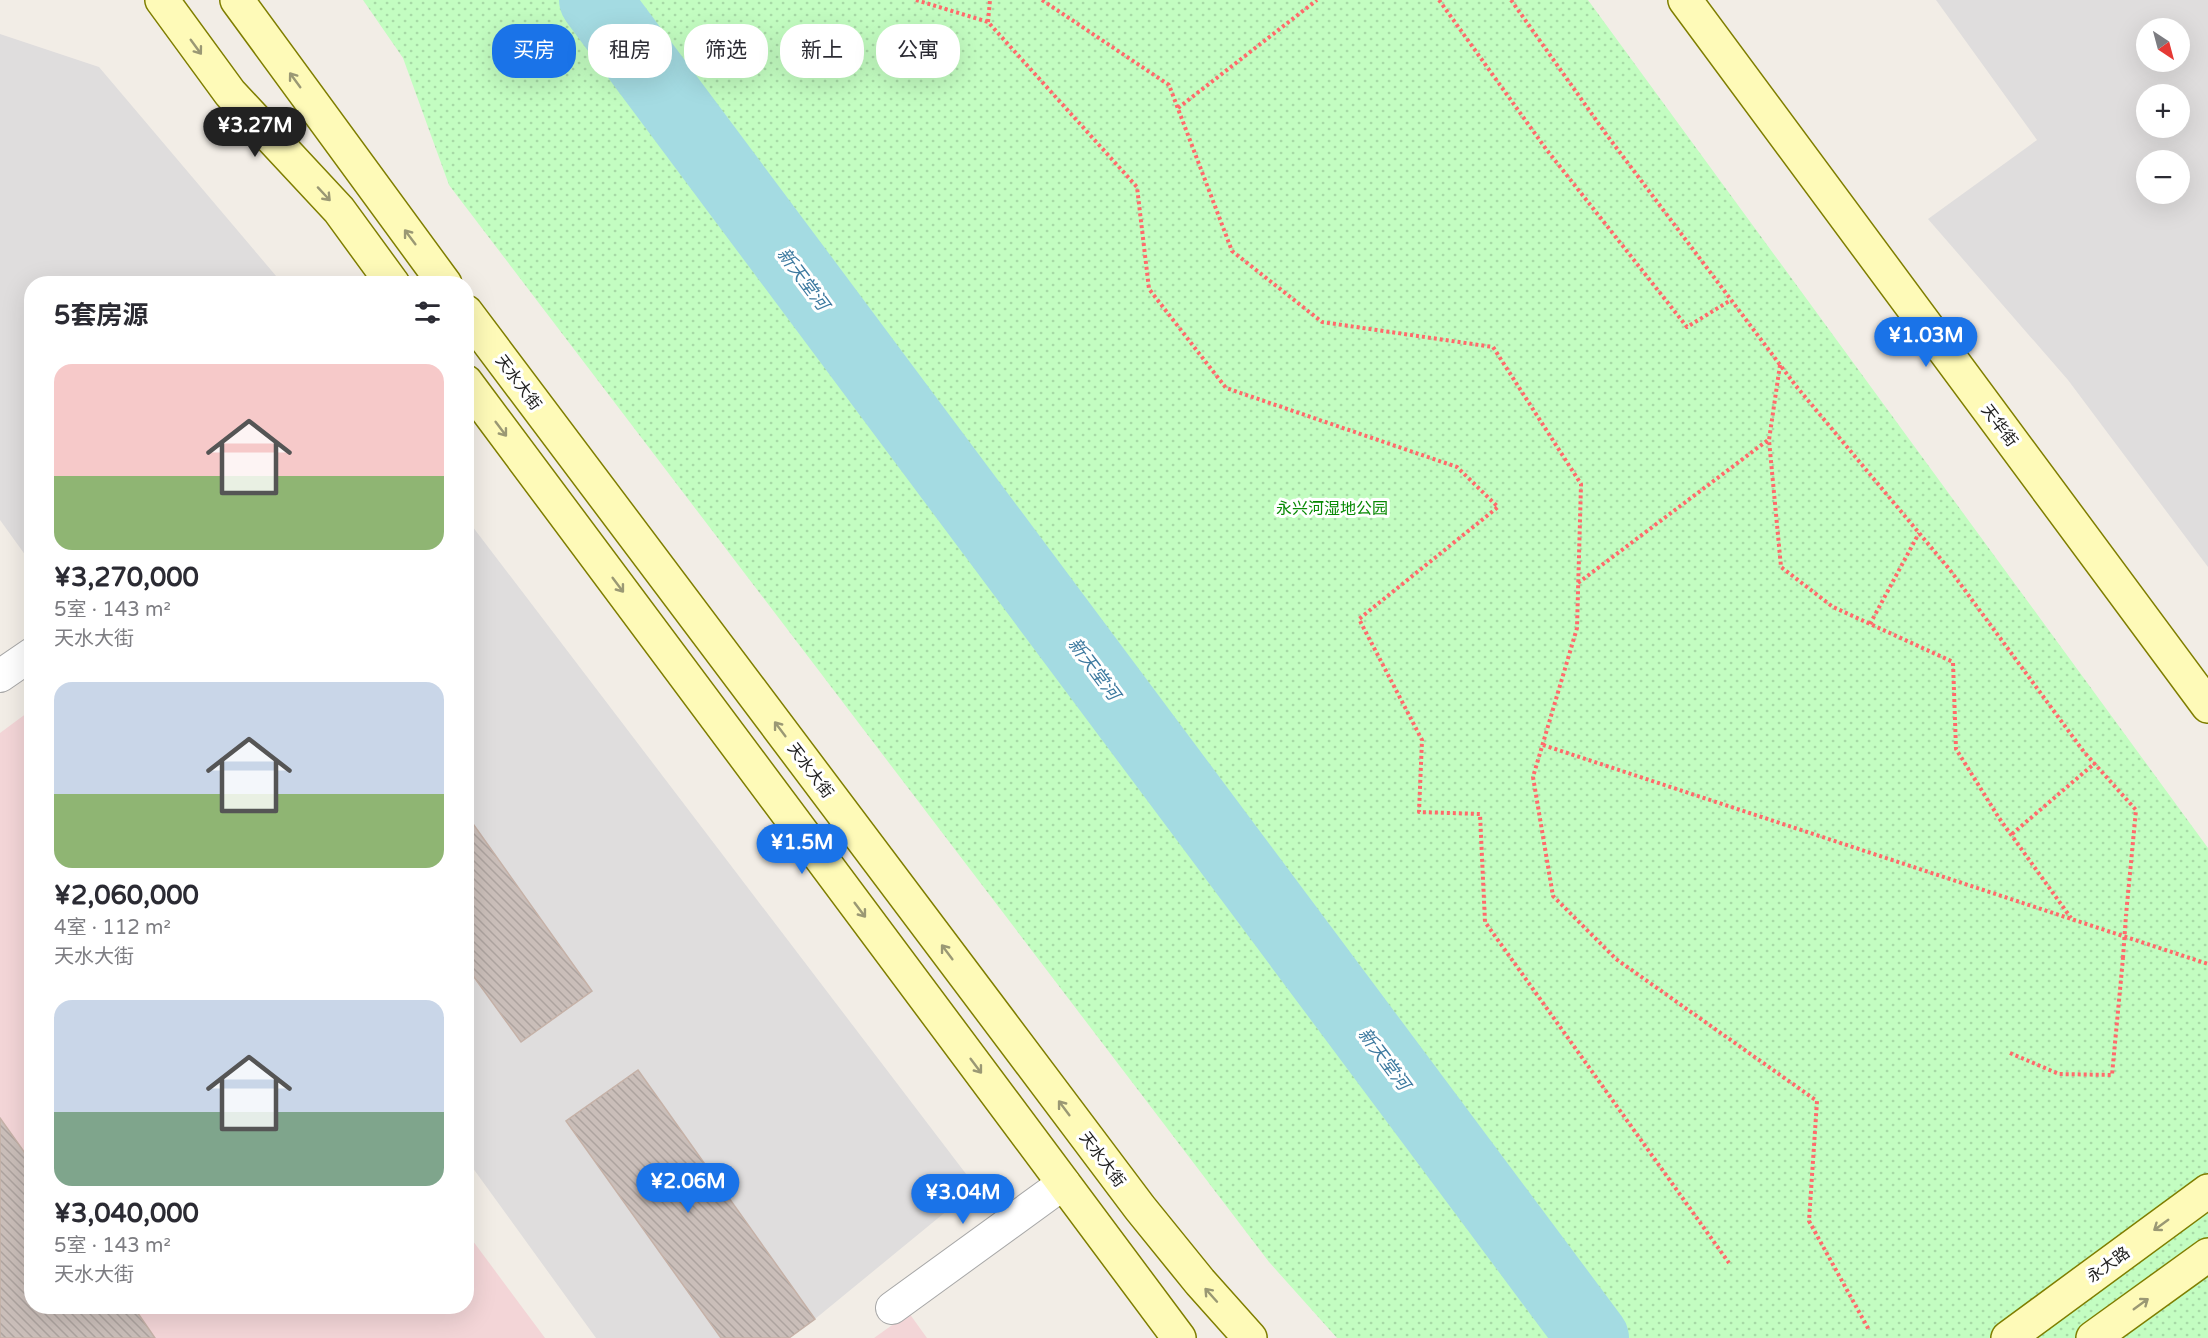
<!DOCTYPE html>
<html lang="zh">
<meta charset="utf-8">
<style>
body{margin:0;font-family:"Varela Round","Noto Sans SC",sans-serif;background:#f7f7f7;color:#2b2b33;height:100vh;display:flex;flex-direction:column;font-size:22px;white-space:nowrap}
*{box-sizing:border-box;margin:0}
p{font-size:20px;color:#7c7c81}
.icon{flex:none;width:33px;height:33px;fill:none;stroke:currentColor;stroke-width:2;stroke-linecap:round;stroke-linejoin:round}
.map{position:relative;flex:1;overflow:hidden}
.sheet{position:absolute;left:24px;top:276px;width:450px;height:1038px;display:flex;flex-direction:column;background:#fff;border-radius:24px;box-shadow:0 6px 24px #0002}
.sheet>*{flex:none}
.hud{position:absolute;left:492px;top:24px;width:570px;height:54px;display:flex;gap:12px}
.needle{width:39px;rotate:144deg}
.fabs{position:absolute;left:2136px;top:18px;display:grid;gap:12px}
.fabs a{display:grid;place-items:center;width:54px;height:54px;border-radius:50%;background:#fff;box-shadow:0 6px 24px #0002;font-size:30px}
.price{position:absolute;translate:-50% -51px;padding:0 14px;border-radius:21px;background:#1a73e8;color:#fff;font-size:20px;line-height:39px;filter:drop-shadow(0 2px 3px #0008)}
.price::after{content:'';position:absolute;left:50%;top:36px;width:18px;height:14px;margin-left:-9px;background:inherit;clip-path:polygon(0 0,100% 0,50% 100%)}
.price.on{background:#222;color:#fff}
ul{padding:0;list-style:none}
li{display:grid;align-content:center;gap:12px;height:318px;padding:0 30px}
li span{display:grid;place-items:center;height:186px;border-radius:18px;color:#555}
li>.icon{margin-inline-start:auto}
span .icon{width:108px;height:108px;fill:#fffc;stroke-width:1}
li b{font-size:26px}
h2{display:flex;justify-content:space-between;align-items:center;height:72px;padding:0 30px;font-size:26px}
.pill{padding:0 21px;border-radius:24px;background:#fff;box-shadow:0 6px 24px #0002;font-size:21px;line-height:54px}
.pill.on{background:#1a73e8;color:#fff}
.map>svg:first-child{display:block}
.residential{fill:#dfdddd;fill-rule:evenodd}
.commercial{fill:#f3d5d7}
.park{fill:url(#park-dots)}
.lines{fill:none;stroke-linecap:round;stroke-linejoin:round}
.river{stroke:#a4dbe2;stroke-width:72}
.building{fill:url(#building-back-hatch);stroke:#c5b1a7;stroke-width:1.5}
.street-casing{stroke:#a7a7a7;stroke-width:34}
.secondary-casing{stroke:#7f7e00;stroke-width:36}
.path{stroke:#ff6a6b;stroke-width:4;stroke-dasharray:3 3;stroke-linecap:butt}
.street{stroke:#fff;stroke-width:32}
.secondary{stroke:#fefab8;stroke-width:33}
.path-bridge{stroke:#ff6a6b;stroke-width:4;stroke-dasharray:3 3;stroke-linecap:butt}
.oneway{stroke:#9a9874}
.labels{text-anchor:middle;stroke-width:6;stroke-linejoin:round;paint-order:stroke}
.street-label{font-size:16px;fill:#202020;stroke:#fff}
.park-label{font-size:16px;fill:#078903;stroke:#fff}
.water-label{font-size:18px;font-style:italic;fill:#3c799f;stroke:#fff}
</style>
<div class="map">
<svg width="2208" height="1338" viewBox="0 0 2208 1338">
<defs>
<pattern id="park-dots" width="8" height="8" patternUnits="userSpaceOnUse" patternTransform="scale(1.5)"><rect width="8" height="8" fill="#c3fdc1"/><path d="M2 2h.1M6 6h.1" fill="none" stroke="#a7d9a6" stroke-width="1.8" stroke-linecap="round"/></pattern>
<pattern id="building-back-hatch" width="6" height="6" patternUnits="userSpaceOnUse" patternTransform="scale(1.5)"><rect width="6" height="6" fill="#cabeb9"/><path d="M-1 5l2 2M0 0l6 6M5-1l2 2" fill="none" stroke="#ada39f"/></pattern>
</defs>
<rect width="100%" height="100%" fill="#f2ede6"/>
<path class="residential" d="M 1936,0 L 2208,0 L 2208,567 L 2068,380 L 1928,219 L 2037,140 ZM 2146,28 L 2180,28 L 2180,62 L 2146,62 ZM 2146,94 L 2180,94 L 2180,128 L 2146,128 ZM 2146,160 L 2180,160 L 2180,194 L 2146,194 Z
M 0,34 L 99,67 L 282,283 L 32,284 L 31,563 L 0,520 Z
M 466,518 L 976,1187 L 815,1319 L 789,1338 L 596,1338 L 467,1160 Z"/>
<path class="commercial" d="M 31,710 L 32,1306 L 466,1306 L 467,1233 L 545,1338 L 0,1338 L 0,733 Z
M 909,1313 L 927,1338 L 874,1338 Z"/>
<path class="park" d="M 363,0 L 1588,0 L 2208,848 L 2208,1338 L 1337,1338 L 1269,1262 L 449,185 L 403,58 Z"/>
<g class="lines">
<path class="river" d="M 595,0 L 1593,1338"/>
</g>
<path class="building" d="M 466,814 L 592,991 L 521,1042 L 466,966 Z
M 638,1070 L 815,1319 L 789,1338 L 721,1338 L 566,1121 Z
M 0,1118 L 32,1163 L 32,1306 L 133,1306 L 155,1338 L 0,1338 Z"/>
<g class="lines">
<g class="street-casing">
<path id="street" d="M 0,676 L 32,654
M 892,1308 L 1064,1183"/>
</g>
<g class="secondary-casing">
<path id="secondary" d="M 162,0 L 230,93 L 339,210 L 393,284
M 237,0 L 445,284
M 1685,0 L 2208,706
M 466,312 L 1140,1208 L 1200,1282 L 1250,1338
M 466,382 L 1179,1338
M 2008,1338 L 2208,1191
M 2093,1338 L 2208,1255"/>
</g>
<path class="path" d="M 916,0 L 988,22 L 1137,187 L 1149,289 L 1226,388 L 1457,467 L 1498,507 L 1359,619 L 1422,740 L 1419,812 L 1480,814 L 1485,922 L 1729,1263
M 1042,0 L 1169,85 L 1232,251 L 1322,322 L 1493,347 L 1581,484 L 1577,628 L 1533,777 L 1553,896 L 1616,959 L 1817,1101 L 1809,1221 L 1869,1330
M 1439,0 L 1546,149 L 1687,327 L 1731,300
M 1511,0 L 1606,134 L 1796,386 L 1950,570 L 2084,752 L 2136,810 L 2126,915
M 988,22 L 990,0
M 1178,108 L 1317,0
M 1780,365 L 1769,440 L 1781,567 L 1833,607 L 1953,662 L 1956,749 L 1999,818 L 2071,918
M 1578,583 L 1768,440
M 1870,624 L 1919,533
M 1543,745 L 2208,964
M 2012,834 L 2095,763
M 2010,1053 L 2059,1074 L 2112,1075 L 2123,958"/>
<use href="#street" class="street"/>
<use href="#secondary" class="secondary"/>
<path class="path-bridge" d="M 2123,958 L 2126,915"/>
</g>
<defs><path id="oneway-shaft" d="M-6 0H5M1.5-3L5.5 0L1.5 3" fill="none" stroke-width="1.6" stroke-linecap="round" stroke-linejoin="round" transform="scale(1.5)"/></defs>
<g class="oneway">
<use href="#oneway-shaft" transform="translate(196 47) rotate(54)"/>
<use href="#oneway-shaft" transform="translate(295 80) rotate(-126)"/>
<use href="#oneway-shaft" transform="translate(324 194) rotate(47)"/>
<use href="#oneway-shaft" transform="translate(410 237) rotate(-127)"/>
<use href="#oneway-shaft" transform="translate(501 429) rotate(53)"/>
<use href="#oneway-shaft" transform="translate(618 585) rotate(53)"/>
<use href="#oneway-shaft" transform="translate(780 729) rotate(-127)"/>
<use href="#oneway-shaft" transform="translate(860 910) rotate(53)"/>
<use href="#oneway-shaft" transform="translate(947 952) rotate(-127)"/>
<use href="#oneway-shaft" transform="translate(976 1066) rotate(53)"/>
<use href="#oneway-shaft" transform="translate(1064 1108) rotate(-127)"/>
<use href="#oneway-shaft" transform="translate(2161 1225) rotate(144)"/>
<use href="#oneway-shaft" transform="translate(1211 1295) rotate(-132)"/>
<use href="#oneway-shaft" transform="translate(2141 1304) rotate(-36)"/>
</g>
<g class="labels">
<g class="street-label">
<text transform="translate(519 382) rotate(53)" y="6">天水大街</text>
<text transform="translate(2000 425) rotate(53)" y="6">天华街</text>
<text transform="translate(811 770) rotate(53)" y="6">天水大街</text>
<text transform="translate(1103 1159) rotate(53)" y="6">天水大街</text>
<text transform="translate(2108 1264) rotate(-36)" y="6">永大路</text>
</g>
<g class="park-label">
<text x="1332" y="514">永兴河湿地公园</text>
</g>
<g class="water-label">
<text transform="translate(803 279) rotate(53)" y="6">新天堂河</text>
<text transform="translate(1094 669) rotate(53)" y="6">新天堂河</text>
<text transform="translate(1384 1059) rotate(53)" y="6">新天堂河</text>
</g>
</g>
</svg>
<div class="fabs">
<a><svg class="needle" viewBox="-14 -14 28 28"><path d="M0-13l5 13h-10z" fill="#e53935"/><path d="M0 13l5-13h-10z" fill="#7c7c81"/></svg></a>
<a>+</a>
<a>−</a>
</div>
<b class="price on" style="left:255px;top:158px">¥3.27M</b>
<b class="price" style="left:1926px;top:368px">¥1.03M</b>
<b class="price" style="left:802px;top:875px">¥1.5M</b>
<b class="price" style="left:688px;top:1214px">¥2.06M</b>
<b class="price" style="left:963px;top:1225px">¥3.04M</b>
<div class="hud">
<a class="pill on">买房</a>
<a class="pill">租房</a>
<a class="pill">筛选</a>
<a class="pill">新上</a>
<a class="pill">公寓</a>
</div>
<section class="sheet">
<h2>5套房源<svg class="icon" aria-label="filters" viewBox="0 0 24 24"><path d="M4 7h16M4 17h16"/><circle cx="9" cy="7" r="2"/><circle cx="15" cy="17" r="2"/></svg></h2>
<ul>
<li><span style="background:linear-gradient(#f6c9c9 60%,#8fb573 0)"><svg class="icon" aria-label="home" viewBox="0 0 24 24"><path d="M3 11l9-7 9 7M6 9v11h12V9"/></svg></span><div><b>¥3,270,000</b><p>5室 · 143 m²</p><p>天水大街</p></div></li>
<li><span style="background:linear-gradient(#c9d6e8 60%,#8fb573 0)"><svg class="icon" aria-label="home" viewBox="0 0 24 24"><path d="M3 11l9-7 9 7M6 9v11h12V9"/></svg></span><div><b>¥2,060,000</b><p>4室 · 112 m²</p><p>天水大街</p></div></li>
<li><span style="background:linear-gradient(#c9d6e8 60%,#7fa58c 0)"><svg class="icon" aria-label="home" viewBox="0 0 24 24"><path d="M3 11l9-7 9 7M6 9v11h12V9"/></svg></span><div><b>¥3,040,000</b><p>5室 · 143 m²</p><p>天水大街</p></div></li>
</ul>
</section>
</div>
